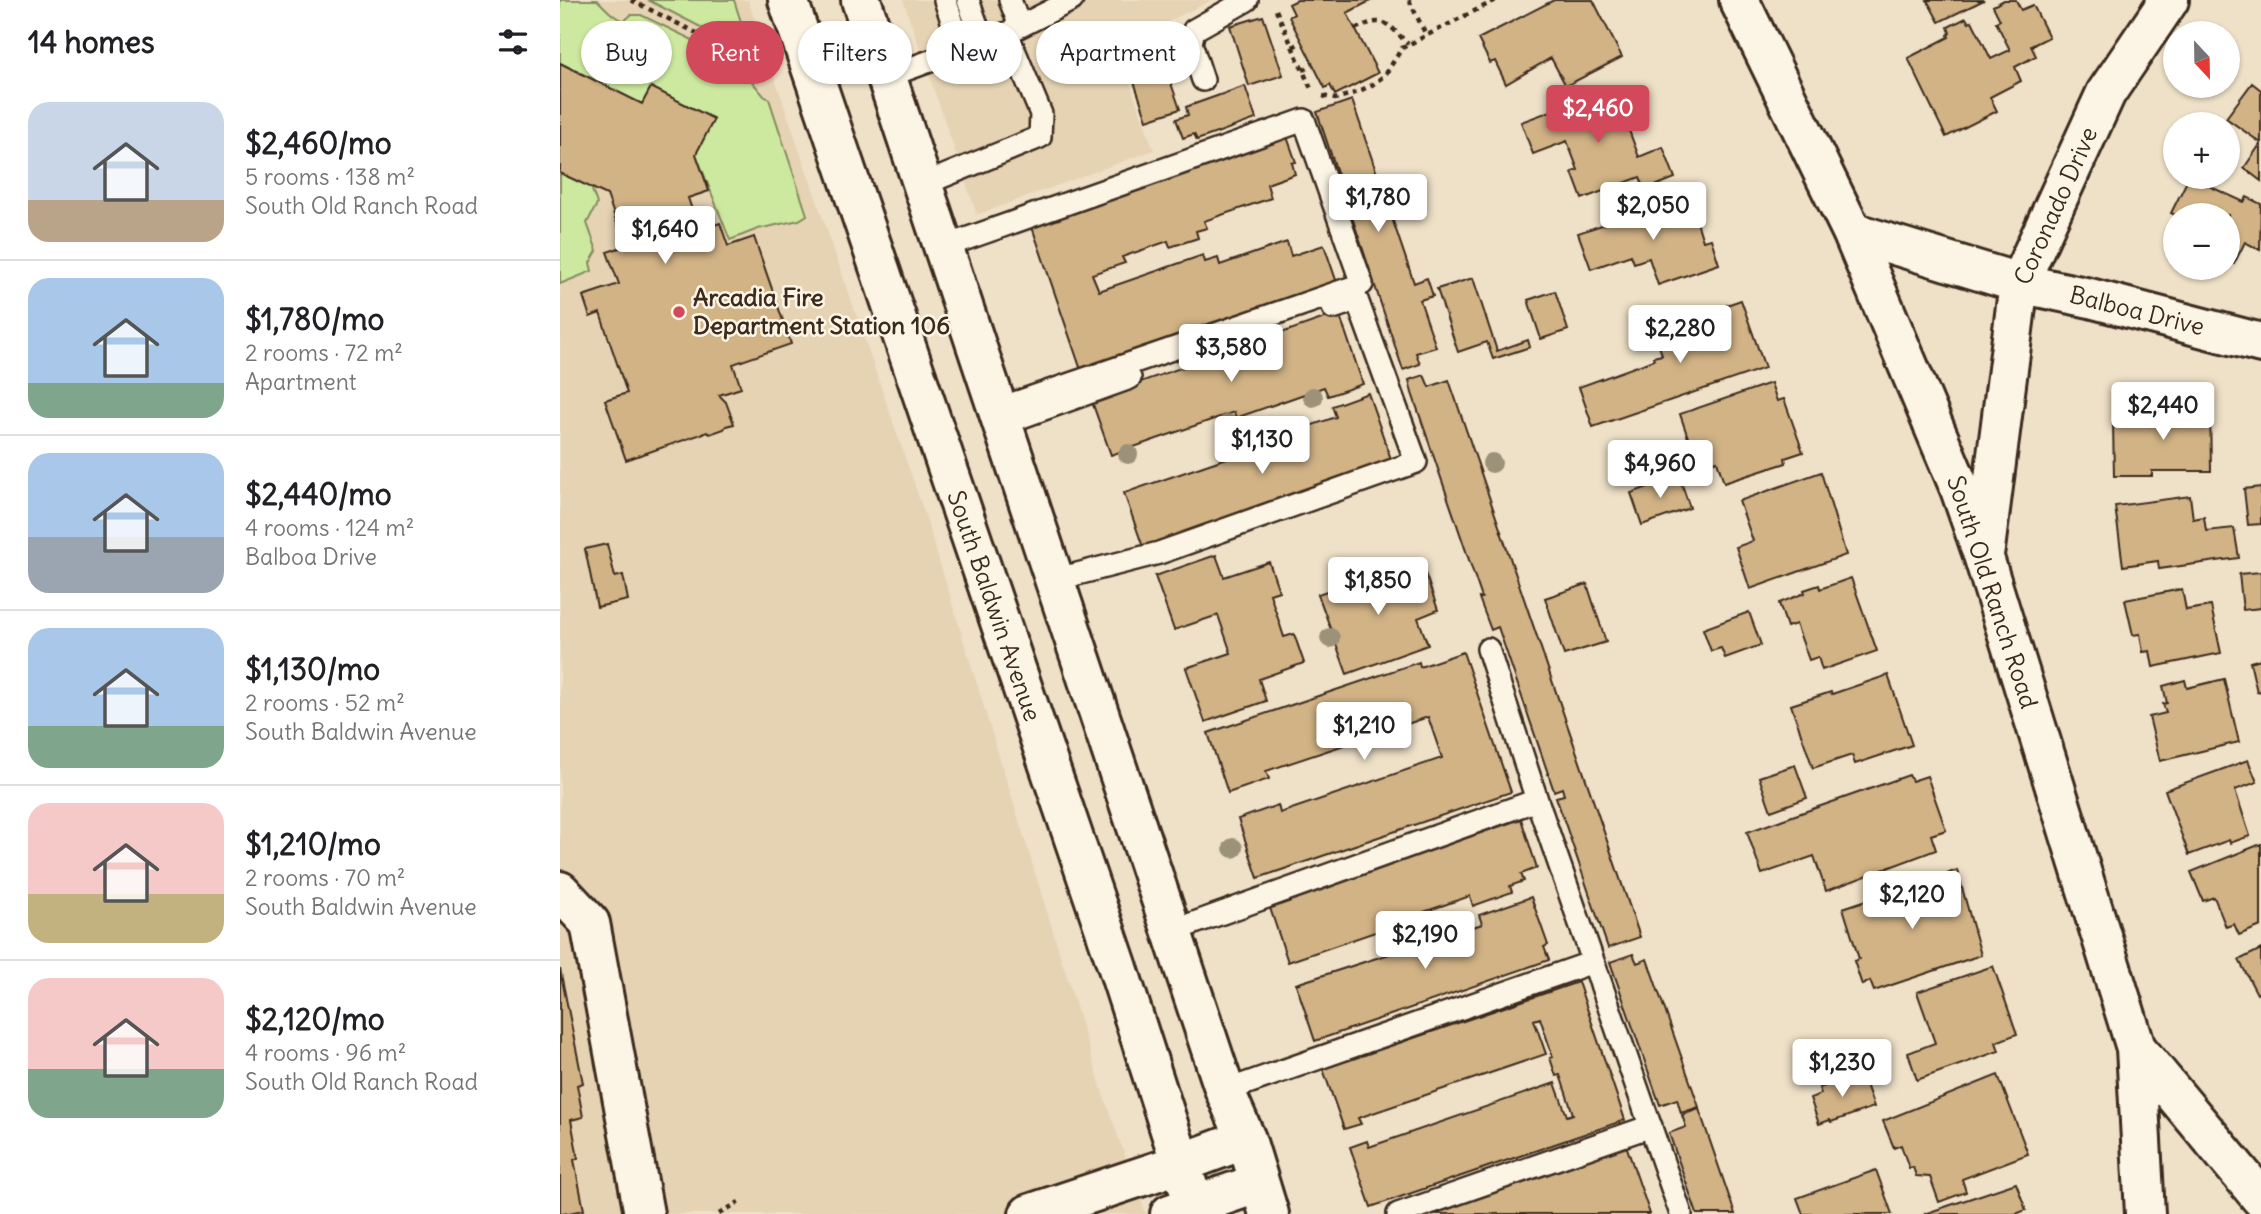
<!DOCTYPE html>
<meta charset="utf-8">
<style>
body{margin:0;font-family:Delius,sans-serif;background:#f6f6f6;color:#202124;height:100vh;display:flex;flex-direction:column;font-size:26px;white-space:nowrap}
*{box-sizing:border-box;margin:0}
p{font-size:23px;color:#757577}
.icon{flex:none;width:38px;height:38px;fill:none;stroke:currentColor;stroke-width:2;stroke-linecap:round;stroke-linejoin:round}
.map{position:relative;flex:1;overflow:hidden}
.details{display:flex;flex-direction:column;background:#fff;width:560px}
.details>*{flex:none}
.top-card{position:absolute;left:21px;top:21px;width:665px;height:63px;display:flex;gap:14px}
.needle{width:46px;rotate:158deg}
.buttons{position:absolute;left:1603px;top:21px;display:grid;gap:14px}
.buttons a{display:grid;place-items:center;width:77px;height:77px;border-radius:50%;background:#fff;box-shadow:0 2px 5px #0004;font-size:35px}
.price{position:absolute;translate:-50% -60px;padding:0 16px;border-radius:7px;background:#fff;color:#222;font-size:23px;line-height:46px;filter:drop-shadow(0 2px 4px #0008)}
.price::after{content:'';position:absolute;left:50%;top:42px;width:21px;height:16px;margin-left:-10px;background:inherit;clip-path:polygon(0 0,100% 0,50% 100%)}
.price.current{background:#d1495b;color:#fff}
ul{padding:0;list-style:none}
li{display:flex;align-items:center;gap:21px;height:175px;padding:0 28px}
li+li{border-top:2px solid #e0e0e0}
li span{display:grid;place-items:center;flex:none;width:196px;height:140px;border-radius:21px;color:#555}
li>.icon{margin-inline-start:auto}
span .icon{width:84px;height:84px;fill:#fffc;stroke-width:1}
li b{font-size:30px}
h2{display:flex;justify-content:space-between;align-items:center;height:84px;padding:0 28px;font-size:30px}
.tag{padding:0 24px;border-radius:32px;background:#fff;box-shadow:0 2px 5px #0004;font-size:24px;line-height:63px}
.tag.current{background:#d1495b;color:#fff}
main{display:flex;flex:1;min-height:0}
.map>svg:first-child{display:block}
.built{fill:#e6d3b4}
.green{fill:#cde99f;stroke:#848a5e;stroke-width:2}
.building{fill:#d2b386;stroke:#3b2a1e;stroke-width:2}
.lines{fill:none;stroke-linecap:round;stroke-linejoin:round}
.lane-casing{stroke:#3b2a1e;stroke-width:26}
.street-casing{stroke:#3b2a1e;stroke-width:44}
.secondary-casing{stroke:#3b2a1e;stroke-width:44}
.path{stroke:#3b2a1e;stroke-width:4.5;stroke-dasharray:5 5;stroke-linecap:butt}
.lane{stroke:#fcf5e5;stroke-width:21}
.street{stroke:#fcf5e5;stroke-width:38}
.secondary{stroke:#fcf5e5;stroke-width:38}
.tree{fill:#9c9179}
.poi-dot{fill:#d1495b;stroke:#fcf5e5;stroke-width:2.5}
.labels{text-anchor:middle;stroke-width:5;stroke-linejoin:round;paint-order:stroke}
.street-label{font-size:24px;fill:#3b2a1e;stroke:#fcf5e5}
.poi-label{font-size:24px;font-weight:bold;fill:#3b2a1e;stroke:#fcf5e5;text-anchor:start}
</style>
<main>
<section class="details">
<h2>14 homes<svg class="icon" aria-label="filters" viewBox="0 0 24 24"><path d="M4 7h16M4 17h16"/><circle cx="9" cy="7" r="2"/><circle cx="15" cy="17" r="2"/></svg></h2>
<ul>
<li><span style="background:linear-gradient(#c9d6e8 70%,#b9a48a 0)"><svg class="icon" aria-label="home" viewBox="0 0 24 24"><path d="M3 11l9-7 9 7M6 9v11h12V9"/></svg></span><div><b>$2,460/mo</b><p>5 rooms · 138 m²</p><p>South Old Ranch Road</p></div></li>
<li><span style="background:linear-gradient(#a9c7e8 75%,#7fa58c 0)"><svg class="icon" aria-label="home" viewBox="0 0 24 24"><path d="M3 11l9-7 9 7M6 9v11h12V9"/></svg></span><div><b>$1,780/mo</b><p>2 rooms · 72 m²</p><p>Apartment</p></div></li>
<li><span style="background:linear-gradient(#a9c7e8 60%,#9aa5b1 0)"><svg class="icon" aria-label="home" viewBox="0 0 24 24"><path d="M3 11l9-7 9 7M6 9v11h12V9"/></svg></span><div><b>$2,440/mo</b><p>4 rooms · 124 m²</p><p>Balboa Drive</p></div></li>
<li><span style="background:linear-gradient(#a9c7e8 70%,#7fa58c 0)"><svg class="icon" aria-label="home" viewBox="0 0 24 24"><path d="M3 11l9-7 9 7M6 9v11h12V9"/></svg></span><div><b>$1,130/mo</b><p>2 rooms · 52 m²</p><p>South Baldwin Avenue</p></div></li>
<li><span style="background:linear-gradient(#f6c9c9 65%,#c2b280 0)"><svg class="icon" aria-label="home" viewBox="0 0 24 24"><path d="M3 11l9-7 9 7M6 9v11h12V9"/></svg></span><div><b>$1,210/mo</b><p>2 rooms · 70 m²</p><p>South Baldwin Avenue</p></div></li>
<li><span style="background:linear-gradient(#f6c9c9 65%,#7fa58c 0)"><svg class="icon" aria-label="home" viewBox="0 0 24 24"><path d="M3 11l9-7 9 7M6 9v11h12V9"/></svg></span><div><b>$2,120/mo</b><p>4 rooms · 96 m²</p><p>South Old Ranch Road</p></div></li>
</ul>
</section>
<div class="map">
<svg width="1701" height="1214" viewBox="0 0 1701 1214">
<rect width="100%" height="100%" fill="#efe1c8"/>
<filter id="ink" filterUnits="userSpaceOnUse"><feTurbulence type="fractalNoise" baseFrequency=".0143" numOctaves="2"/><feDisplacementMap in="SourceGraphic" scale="14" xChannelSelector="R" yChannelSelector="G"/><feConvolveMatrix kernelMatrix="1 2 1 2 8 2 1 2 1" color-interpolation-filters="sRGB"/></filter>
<g filter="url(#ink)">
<path class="built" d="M 0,0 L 188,0 L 366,518 L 544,1097 L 586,1214 L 0,1214 Z
M 343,0 L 652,0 L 557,47 L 594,150 L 417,215 Z"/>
<path class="green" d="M 0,0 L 37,0 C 47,9 51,16 64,21 L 71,15 L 81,15 L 141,44 L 146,58 L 189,78 L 204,96 L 209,99 L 247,215 L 239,220 L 198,229 L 170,240 L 136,154 L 154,119 L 91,87 L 82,104 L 0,63 Z
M 88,0 L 174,0 L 188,44 L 162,38 Z
M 0,173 L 31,187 L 37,204 L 27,223 L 37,251 L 30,263 L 32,271 L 0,284 Z"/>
<path class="building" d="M 737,0 L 812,0 L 787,13 L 818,73 L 775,95 L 770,85 L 765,88 L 729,17 L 734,14 L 729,4 Z
M 994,0 L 1033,0 L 1062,57 L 1006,86 L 991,58 L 946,84 L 935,61 L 930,63 L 918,39 Z
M 1367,0 L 1424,0 L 1379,22 Z
M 1444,0 L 1456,0 L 1461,10 L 1473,5 L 1489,37 L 1471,46 L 1476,56 L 1455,67 L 1461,81 L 1430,97 L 1437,111 L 1386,137 L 1348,58 L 1389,37 L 1388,35 L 1390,33 L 1388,27 L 1406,18 L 1409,23 L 1412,21 L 1431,59 L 1450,50 L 1436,22 L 1440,20 L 1433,6 Z
M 703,16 L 723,75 L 689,86 L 670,26 Z
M 599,49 L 620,109 L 587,120 L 567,61 Z
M 0,63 L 82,104 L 91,87 L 154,119 L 136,154 L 149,191 L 128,198 L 139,230 L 160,223 L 168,246 L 194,237 L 231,344 L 173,364 L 181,388 L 159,395 L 166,402 L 174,424 L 166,426 L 164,429 L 150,434 L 147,432 L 66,460 L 45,400 L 67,393 L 40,313 L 30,317 L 23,296 L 59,284 L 47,252 L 65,246 L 47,195 L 0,173 Z
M 1692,83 L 1701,90 L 1701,181 L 1684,168 L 1701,143 L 1666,118 Z
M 685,86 L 696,119 L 637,140 L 634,134 L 623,138 L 616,119 L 628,115 L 626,107 Z
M 1053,88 L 1079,157 L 1103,147 L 1115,178 L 1085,190 L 1080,177 L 1022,199 L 1012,172 L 1018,170 L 1007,141 L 973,154 L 961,122 Z
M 792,100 L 854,283 L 867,278 L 873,296 L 860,300 L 876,347 L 856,353 L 860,364 L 843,370 L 757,112 Z
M 726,134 L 736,162 L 732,163 L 735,174 L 707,184 L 711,198 L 644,221 L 647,228 L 636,231 L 638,238 L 610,247 L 608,241 L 562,257 L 565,263 L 532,274 L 539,291 L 643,255 L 645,262 L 658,258 L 660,265 L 727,242 L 731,256 L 764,245 L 778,286 L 522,373 L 470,221 Z
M 1629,177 L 1684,202 L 1687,197 L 1701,204 L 1700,250 L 1685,242 L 1674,264 L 1668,261 L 1668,215 L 1615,215 L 1611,213 Z
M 1112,197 L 1114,201 L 1119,198 L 1128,221 L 1136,219 L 1143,241 L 1151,239 L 1159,264 L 1098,285 L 1089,258 L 1074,263 L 1071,255 L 1031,269 L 1018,233 L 1098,206 L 1097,202 Z
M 913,278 L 937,351 L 968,340 L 970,347 L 933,359 L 927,342 L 898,352 L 877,289 Z
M 995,291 L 1008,330 L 981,339 L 968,300 Z
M 1181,300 L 1205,368 L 1033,427 L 1019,387 L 1094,360 L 1093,357 L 1102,355 L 1094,330 Z
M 779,313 L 803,384 L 768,396 L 764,387 L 676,418 L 674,412 L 551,455 L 531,399 Z
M 864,375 L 869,387 L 889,380 L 1080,937 L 1048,948 L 996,797 L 1004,795 L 1002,788 L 994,791 L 938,627 L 931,630 L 919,598 L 922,598 L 852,393 L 849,380 Z
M 1211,383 L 1217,401 L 1224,399 L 1243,452 L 1225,458 L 1226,463 L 1164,483 L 1157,461 L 1138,467 L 1120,414 Z
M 808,393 L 833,465 L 584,550 L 564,493 L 687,451 L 686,448 L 776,417 L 772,406 Z
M 1650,407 L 1651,471 L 1592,471 L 1592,476 L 1554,476 L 1553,422 L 1580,422 L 1580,408 Z
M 1261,472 L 1286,555 L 1190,589 L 1176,547 L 1193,541 L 1179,501 Z
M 1119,476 L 1130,508 L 1082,525 L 1071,493 Z
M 1701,487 L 1701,524 L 1688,525 L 1684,489 Z
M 1630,496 L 1633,519 L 1644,517 L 1646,531 L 1674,528 L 1679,558 L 1599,569 L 1598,561 L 1563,566 L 1555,506 Z
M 47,544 L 55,577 L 63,575 L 68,600 L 37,607 L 25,549 Z
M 656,555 L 664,577 L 709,562 L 719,591 L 710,594 L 724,637 L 734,634 L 744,663 L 699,679 L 706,701 L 645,722 L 626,668 L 671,653 L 658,615 L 614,630 L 595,576 Z
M 840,565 L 846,580 L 865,573 L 878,610 L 858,618 L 868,645 L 787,674 L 758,594 Z
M 1701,572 L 1701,608 L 1683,610 L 1679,574 Z
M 1291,578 L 1317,651 L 1262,670 L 1258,657 L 1249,660 L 1236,624 L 1227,627 L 1219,603 L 1245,593 L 1244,590 L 1259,585 L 1260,589 Z
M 1027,584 L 1046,642 L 1004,655 L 985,598 Z
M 1622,589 L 1626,610 L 1651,606 L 1661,653 L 1593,667 L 1590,651 L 1583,652 L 1580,634 L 1573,635 L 1565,600 Z
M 1189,612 L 1201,645 L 1165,658 L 1161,648 L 1151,651 L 1143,629 Z
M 903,652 L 951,792 L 698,878 L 678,819 L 718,805 L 720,813 L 882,758 L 868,717 L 706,771 L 709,779 L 668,793 L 648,733 L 859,662 L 860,667 Z
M 1701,659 L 1701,691 L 1697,692 L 1690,662 Z
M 1328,675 L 1352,745 L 1295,764 L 1292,755 L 1253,768 L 1231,705 L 1271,692 L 1272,694 Z
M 1664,679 L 1679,742 L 1600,761 L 1589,717 L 1606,713 L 1603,704 L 1607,703 L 1603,686 L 1625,680 L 1627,688 Z
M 1688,760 L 1697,782 L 1675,790 L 1690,836 L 1670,843 L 1669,840 L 1629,855 L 1605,790 Z
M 1235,765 L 1247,798 L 1211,811 L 1199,777 Z
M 1349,775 L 1352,781 L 1367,776 L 1386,830 L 1371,835 L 1376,850 L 1266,891 L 1254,856 L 1202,874 L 1187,832 Z
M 961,819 L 977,868 L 961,874 L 964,881 L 950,886 L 952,892 L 913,906 L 910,896 L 826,925 L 827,928 L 728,962 L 709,905 Z
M 1701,844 L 1701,926 L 1679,935 L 1674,924 L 1666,927 L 1654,897 L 1643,901 L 1631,872 Z
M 1397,870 L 1421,955 L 1314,991 L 1310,981 L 1302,985 L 1294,961 L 1299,959 L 1283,908 Z
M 971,897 L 988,945 L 984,947 L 989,960 L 755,1041 L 736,984 L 922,924 L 919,915 Z
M 1701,949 L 1701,992 L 1697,994 L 1679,960 Z
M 1073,954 L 1077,963 L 1087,959 L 1139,1107 L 1121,1113 L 1117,1099 L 1100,1105 L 1050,962 Z
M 1433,966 L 1457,1034 L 1436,1042 L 1439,1051 L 1357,1080 L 1348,1053 L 1375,1043 L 1357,992 Z
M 0,969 L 23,1083 L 17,1085 L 23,1117 L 11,1120 L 18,1158 L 14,1160 L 24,1210 L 3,1214 L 0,1214 Z
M 1018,982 L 1065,1120 L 811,1207 L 790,1147 L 807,1141 L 809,1147 L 995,1083 L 1007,1116 L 1013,1114 L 1000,1075 L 996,1076 L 990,1058 L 993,1057 L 980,1018 L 974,1020 L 986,1054 L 798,1118 L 801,1124 L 784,1129 L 763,1069 Z
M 1302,1073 L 1314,1107 L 1271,1122 L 1270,1120 L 1259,1124 L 1250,1098 L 1261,1094 L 1259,1088 Z
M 1438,1075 L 1468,1154 L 1402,1179 L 1406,1192 L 1379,1202 L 1370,1177 L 1356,1176 L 1353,1167 L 1349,1168 L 1341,1145 L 1334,1148 L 1323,1121 Z
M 1139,1109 L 1175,1214 L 1137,1214 L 1109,1133 L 1126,1127 L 1122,1115 Z
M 1066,1145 L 1090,1214 L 864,1214 Z
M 1316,1170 L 1332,1214 L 1243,1214 L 1237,1198 Z
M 1456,1183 L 1466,1210 L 1456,1214 L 1364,1214 Z"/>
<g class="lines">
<g class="lane-casing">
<path id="lane" d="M 385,0 L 402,50
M 408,0 L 423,42
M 450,0 L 460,26
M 326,77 L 447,33 L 512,0
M 643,80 L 631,43 L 634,30 L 687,0
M 362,185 L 480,137 L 481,114 L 447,33
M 383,247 L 744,120 L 802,284 L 437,409
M 442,424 L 570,378
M 494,580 L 599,553 L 856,462 L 797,300 L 773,308
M 928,649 L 977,800 L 1121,1214
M 612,931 L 977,800
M 665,1091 L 1033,962
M 838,1214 L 1091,1126"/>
</g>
<g class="street-casing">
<path id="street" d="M 1179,0 L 1292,232 L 1400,489 L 1424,558 L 1576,1048 L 1585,1214
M 1292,232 L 1459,283 L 1530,298 L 1701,343
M 1425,549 L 1459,283 L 1546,93 L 1609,0
M 0,891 L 30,923 L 84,1214
M 1576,1048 L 1701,1198"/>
</g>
<g class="secondary-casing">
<path id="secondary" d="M 228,0 L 557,965 L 637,1214
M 301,0 L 665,1091 L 686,1139 L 709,1214
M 469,1214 L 619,1164 L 686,1139
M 610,1214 L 699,1183"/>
</g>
<path class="path" d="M 71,0 L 202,66
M 849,0 L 866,35
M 716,10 L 752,91
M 795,29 C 825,15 827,23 848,44
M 733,47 L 741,42
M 743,70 L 753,66
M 763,96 L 775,99 L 795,93 L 812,85 L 825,75 L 842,48 L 936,0
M 159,1214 L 179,1202"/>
<use href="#lane" class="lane"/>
<use href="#street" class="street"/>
<use href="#secondary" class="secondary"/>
</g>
<g class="tree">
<circle cx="753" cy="397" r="10"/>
<circle cx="668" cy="424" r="10"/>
<circle cx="568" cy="454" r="10"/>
<circle cx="932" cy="463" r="10"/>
<circle cx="770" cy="638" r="10"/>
<circle cx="673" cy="848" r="10"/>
</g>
</g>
<circle class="poi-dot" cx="119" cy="312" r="7"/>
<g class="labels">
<g class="street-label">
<text transform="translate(1496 206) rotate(-66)" y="8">Coronado Drive</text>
<text transform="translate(1577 311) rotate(14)" y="8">Balboa Drive</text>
<text transform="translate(1432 592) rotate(72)" y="8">South Old Ranch Road</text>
<text transform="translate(434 606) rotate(71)" y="8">South Baldwin Avenue</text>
</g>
<g class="poi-label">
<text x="133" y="306">Arcadia Fire<tspan x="133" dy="28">Department Station 106</tspan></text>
</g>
</g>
</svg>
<div class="buttons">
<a><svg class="needle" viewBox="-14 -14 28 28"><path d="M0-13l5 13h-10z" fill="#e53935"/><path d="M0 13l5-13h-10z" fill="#757577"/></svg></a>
<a>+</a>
<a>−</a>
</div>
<b class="price current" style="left:1038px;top:145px">$2,460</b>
<b class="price" style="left:818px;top:234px">$1,780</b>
<b class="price" style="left:1093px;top:242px">$2,050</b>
<b class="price" style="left:105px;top:266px">$1,640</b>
<b class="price" style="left:1120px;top:365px">$2,280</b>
<b class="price" style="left:671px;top:384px">$3,580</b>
<b class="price" style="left:1603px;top:442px">$2,440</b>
<b class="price" style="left:702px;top:476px">$1,130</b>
<b class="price" style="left:1100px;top:500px">$4,960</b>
<b class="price" style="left:818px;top:617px">$1,850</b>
<b class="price" style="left:804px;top:762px">$1,210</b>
<b class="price" style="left:1352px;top:931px">$2,120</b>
<b class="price" style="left:865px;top:971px">$2,190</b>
<b class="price" style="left:1282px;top:1099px">$1,230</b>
<div class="top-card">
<a class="tag">Buy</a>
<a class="tag current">Rent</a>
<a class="tag">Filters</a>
<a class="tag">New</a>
<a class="tag">Apartment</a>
</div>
</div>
</main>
